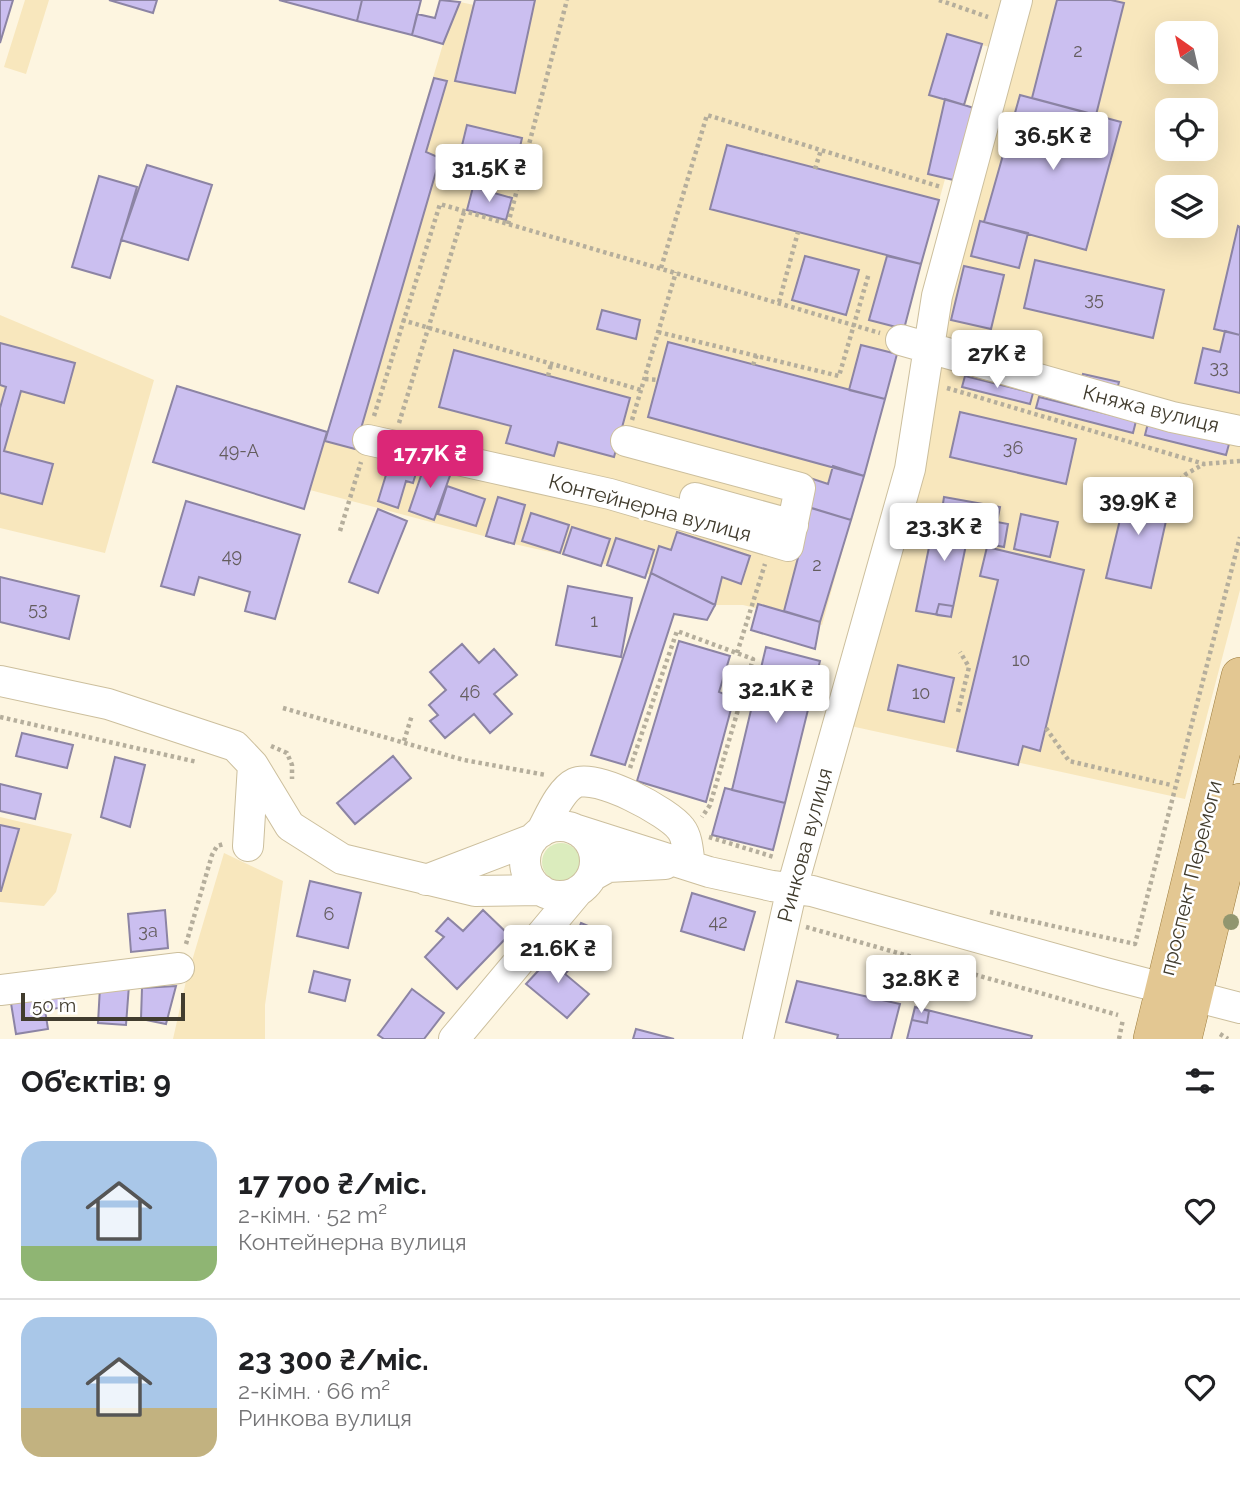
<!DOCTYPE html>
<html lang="uk">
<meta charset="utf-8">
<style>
body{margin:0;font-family:Raleway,sans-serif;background:#f6f6f6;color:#202124;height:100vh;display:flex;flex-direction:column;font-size:26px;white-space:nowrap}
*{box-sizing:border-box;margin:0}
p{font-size:23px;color:#757577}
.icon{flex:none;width:38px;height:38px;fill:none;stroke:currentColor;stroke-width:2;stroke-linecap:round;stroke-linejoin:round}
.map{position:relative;height:1039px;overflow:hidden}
.side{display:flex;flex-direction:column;background:#fff;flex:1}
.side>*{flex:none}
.needle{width:46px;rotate:326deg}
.fabs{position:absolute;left:1155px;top:21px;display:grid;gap:14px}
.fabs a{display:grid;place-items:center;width:63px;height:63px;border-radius:14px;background:#fff;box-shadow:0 7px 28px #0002;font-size:35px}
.scale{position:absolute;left:21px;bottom:18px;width:164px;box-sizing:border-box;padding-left:7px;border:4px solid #413c2e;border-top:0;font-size:19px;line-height:24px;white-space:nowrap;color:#413c2e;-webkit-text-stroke:5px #fff;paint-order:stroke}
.price{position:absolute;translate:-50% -60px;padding:0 16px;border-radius:7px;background:#fff;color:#222;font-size:23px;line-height:46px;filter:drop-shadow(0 2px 4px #0008)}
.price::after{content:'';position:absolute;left:50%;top:42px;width:21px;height:16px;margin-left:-10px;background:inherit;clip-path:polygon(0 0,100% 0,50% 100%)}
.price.selected{background:#db2777;color:#fff}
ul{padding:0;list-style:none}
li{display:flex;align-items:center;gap:21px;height:175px;padding:0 21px}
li+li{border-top:2px solid #e0e0e0}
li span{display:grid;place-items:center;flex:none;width:196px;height:140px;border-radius:21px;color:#555}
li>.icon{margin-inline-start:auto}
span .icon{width:84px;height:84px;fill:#fffc;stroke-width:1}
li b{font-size:30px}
h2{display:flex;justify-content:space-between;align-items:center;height:84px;padding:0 21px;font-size:30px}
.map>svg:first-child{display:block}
.built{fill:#f8e7bd;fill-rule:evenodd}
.green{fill:#dbecbd}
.building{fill:#cbbff0;stroke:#8c84a4;stroke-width:2}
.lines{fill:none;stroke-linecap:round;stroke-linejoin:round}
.minor-casing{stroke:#ccbf9d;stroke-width:32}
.major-casing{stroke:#9e7e40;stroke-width:38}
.path{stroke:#b5ae9c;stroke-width:4.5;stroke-dasharray:3.5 3.5;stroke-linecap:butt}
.minor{stroke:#fff;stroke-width:30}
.major{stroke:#e3c792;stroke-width:37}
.tree{fill:#91966f}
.labels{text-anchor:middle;stroke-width:5;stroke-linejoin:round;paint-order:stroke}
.number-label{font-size:18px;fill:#645d5e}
.street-label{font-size:21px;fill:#413c2e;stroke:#fff}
</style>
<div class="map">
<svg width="1240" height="1039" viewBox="0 0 1240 1039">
<rect width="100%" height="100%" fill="#fdf5e0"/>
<path class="built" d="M 25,0 L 49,0 L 26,74 L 4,67 Z
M 475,0 L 1240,0 L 1240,590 L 1185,799 L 846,725 L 1012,53 L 982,45 L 822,625 L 743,605 L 715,605 L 649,574 L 514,544 L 310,490 L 443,44 L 460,2 L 474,5 ZM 1167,33 L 1206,33 L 1206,72 L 1167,72 ZM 1167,110 L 1206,110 L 1206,149 L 1167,149 ZM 1167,187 L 1206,187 L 1206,226 L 1167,226 Z
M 0,315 L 154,380 L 105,553 L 0,528 Z
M 0,817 L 72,834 L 56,892 L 44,906 L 0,902 Z
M 224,853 L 283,881 L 265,1005 L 265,1039 L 173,1039 L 186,981 Z"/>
<path class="green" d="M542 862a19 19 0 1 1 38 0a19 19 0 1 1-38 0Z"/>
<path class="building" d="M 0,0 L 13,0 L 0,43 Z
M 109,0 L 157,0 L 153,13 Z
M 279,0 L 362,0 L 357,21 Z
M 362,0 L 421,0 L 412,35 L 357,21 Z
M 440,0 L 460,2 L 443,44 L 412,35 L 417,14 L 435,18 Z
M 475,0 L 535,0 L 515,93 L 455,81 Z
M 1057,0 L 1111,0 L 1124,3 L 1096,115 L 1032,98 Z
M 947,34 L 982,44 L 964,105 L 929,95 Z
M 434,78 L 447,81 L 426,152 L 440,158 L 355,449 L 325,441 Z
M 1020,95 L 1121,122 L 1086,250 L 984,222 Z
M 945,99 L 980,110 L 962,182 L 928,174 Z
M 467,125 L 522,138 L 511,187 L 455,174 Z
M 727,145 L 939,200 L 921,264 L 710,209 Z
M 147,165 L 212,185 L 188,260 L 121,240 Z
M 99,176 L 137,187 L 110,278 L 72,267 Z
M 473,187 L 512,198 L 506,220 L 467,210 Z
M 980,221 L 1028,233 L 1019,268 L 971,256 Z
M 1238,226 L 1240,227 L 1240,335 L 1214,329 Z
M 1238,226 L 1240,227 L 1240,335 L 1214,329 Z
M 805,256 L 859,270 L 846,315 L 792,300 Z
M 887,256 L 921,264 L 904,329 L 869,320 Z
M 1035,260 L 1164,290 L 1153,338 L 1024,308 Z
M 964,266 L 1004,275 L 991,329 L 951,320 Z
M 602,310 L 640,320 L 636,339 L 597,329 Z
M 1225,331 L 1240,335 L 1240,393 L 1195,383 L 1203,348 L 1220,352 Z
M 668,342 L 885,399 L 864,476 L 648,417 Z
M 0,343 L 75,363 L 64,403 L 21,391 L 4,451 L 53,464 L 42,504 L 0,493 L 0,408 L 6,387 L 0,385 Z
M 861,345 L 897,354 L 885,399 L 849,390 Z
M 454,350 L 630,398 L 614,457 L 558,442 L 554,456 L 506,443 L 511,426 L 439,407 Z
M 1083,374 L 1119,382 L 1116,393 L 1080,384 Z
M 965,376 L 1033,393 L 1030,404 L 962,387 Z
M 177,386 L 327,432 L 304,509 L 153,462 Z
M 1039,397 L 1136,421 L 1133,433 L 1036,408 Z
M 960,412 L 1076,439 L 1066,484 L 950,457 Z
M 1148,423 L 1229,444 L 1226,455 L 1145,435 Z
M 393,452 L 420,460 L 413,483 L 406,481 L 398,508 L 378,501 Z
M 426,461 L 452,470 L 434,520 L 409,511 Z
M 833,466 L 864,476 L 851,520 L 802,505 L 810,478 L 828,484 Z
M 1129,482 L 1152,487 L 1168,512 L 1151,588 L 1106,578 Z
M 447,486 L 485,499 L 476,526 L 438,514 Z
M 498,497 L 525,505 L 514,544 L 486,536 Z
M 944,497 L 1000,507 L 997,522 L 1008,524 L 1004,547 L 967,540 L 972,516 L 942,510 Z
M 186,501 L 300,535 L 275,619 L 245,611 L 250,592 L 199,577 L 194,595 L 161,586 Z
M 811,508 L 851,520 L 820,622 L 784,611 Z
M 378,509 L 407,521 L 378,593 L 349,582 Z
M 942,510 L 972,516 L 951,617 L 916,611 L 936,513 Z
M 531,513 L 569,525 L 560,553 L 522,541 Z
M 1021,514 L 1058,522 L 1050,557 L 1014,549 Z
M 572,527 L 610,539 L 601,566 L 563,554 Z
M 677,532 L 750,556 L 741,584 L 722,577 L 715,605 L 651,573 L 659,546 L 671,550 Z
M 616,538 L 654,550 L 645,578 L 607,565 Z
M 987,547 L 1084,570 L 1040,751 L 1023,746 L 1018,765 L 957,751 L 998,580 L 980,576 Z
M 651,573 L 715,605 L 707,620 L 674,614 L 625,765 L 591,755 Z
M 0,577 L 79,596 L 69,639 L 0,622 Z
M 568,586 L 632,598 L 621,657 L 556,645 Z
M 758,604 L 820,622 L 815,649 L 751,630 Z
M 939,604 L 953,606 L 951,617 L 936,615 Z
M 679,641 L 730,656 L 719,692 L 734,698 L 706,802 L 637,781 Z
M 462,644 L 479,663 L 494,649 L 517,675 L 494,694 L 512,714 L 490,733 L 474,714 L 445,738 L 430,721 L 438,715 L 429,705 L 446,690 L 430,672 Z
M 766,647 L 820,661 L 785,803 L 732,790 Z
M 898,665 L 954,678 L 944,722 L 888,710 Z
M 22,733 L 73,745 L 67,768 L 16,756 Z
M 393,756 L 411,778 L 355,824 L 337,803 Z
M 115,757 L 145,765 L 130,827 L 101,817 Z
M 0,784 L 41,794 L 35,819 L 0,811 Z
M 725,788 L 785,803 L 773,850 L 712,835 Z
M 0,825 L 19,829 L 1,891 L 0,891 Z
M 310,881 L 361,893 L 348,948 L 297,936 Z
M 692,893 L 755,912 L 744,950 L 681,931 Z
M 165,910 L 168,948 L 131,952 L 128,914 Z
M 483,910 L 509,935 L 457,989 L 425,957 L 444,937 L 436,931 L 448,918 L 463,931 Z
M 581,923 L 600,931 L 593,947 L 575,939 Z
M 561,946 L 571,967 L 565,974 L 589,994 L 567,1018 L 526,984 Z
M 314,971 L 350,980 L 345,1001 L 309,992 Z
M 797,981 L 900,1004 L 891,1039 L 837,1039 L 838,1035 L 786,1022 Z
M 129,985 L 126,1025 L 98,1023 L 100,987 Z
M 176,986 L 166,1024 L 141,1019 L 142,988 Z
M 412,989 L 444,1013 L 424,1039 L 384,1039 L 378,1035 Z
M 63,991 L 65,1007 L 45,1010 L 48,1029 L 16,1034 L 10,997 Z
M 915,1007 L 1032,1036 L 1031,1039 L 907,1039 Z
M 915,1007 L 929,1011 L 927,1023 L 912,1020 Z
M 636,1029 L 674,1039 L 633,1039 Z"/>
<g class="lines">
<g class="minor-casing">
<path id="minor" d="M 901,340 L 1172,417 L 1240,431
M 368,440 L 610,494 L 788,546 L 800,488 L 626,441
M 695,498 L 793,525
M 0,681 L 108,704 L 235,746 L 253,765 L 290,826 L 342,859 L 475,891 L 541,890
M525 861a35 35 0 1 1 70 0a35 35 0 1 1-70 0Z
M 574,829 L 709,872 L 772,886 L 812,891 L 1105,973 L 1240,1008
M 541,832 C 549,818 560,790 575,783 C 596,773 669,812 681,829 C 688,838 688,854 690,865
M 248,846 L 253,765
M 592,876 L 608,867 L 665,864
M 426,880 L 533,839
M 0,990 L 179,968
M 454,1039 L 578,891
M 758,1039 L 792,888 L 910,469 L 937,296 L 1017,0"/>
</g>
<g class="major-casing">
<path id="major" d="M 1152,1039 L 1240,676
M 1183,1039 L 1240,802"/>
</g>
<path class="path" d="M 939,0 L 988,17
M 815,169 L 821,150
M 508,224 L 567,0
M 661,268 L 707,115 L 941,187
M 779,302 L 798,232
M 402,320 L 641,390 L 676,272
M 658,332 L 839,376 L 869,273
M 753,365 L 757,354
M 548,376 L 551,364
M 645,379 L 658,380
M 947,388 L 1204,464 L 1240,461
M 374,416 L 440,204 L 880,333
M 632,420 L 641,390
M 399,423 L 464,212
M 1160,500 L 1186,474 L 1204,464
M 340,531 L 361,462
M 737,653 L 765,564
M 283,708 L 464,760 L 546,775
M 958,712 L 969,667 L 960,652
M 0,717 L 197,762
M 1046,728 L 1069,761 L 1171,785
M 404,741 L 412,715
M 271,746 L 287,753 L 292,765 L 292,779
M 630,768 L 677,631 L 753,659 L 710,805 L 702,817
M 709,837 L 774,857
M 990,912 L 1135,944 L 1240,537
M 806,927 L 1118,1015
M 186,944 L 212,855 L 217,846 L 224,844
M 1220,1034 L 1228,1039
M 1119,1039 L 1123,1019"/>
<use href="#minor" class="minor"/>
<use href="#major" class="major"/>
</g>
<circle class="tree" cx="1231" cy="922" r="8"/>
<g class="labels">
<g class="number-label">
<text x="1078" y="57">2</text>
<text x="1094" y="305">35</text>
<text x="1219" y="373">33</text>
<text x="1013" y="454">36</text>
<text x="239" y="457">49-А</text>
<text x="232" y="562">49</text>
<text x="817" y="571">2</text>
<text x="38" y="615">53</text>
<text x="594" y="627">1</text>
<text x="1021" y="666">10</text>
<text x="470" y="698">46</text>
<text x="921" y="699">10</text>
<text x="329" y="920">6</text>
<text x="718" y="928">42</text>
<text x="148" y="937">3а</text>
</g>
<g class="street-label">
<text transform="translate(1151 409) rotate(14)" y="7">Княжа вулиця</text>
<text transform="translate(650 508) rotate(15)" y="7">Контейнерна вулиця</text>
<text transform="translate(805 845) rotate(-75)" y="7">Ринкова вулиця</text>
<text transform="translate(1191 878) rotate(-76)" y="7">проспект Перемоги</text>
</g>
</g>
</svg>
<div class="fabs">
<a><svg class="needle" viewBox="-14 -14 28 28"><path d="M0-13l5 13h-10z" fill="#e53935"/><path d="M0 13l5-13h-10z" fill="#757577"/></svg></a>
<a><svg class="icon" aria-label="locate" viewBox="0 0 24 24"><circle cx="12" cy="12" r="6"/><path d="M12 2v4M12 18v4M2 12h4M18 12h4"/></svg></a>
<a><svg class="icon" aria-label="layers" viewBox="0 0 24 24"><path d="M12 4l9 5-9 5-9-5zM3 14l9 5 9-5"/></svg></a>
</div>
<div class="scale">50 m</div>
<b class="price" style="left:1053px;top:172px">36.5K ₴</b>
<b class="price" style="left:489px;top:204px">31.5K ₴</b>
<b class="price" style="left:997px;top:390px">27K ₴</b>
<b class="price selected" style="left:430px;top:490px">17.7K ₴</b>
<b class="price" style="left:1138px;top:537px">39.9K ₴</b>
<b class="price" style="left:944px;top:563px">23.3K ₴</b>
<b class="price" style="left:776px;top:725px">32.1K ₴</b>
<b class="price" style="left:558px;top:985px">21.6K ₴</b>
<b class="price" style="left:921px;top:1015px">32.8K ₴</b>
</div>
<section class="side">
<h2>Об’єктів: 9<svg class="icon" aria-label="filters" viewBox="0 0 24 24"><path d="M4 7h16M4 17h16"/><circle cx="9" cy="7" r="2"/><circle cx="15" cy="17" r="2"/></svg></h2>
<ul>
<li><span style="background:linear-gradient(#a9c7e8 75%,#8fb573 0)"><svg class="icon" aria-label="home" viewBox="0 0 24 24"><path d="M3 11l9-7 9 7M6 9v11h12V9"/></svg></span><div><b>17 700 ₴/міс.</b><p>2-кімн. · 52 m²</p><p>Контейнерна вулиця</p></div><svg class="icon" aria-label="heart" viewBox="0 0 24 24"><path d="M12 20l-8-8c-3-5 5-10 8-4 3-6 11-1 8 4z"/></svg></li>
<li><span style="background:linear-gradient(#a9c7e8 65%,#c2b280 0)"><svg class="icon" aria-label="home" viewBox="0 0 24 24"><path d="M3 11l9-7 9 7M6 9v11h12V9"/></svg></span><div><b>23 300 ₴/міс.</b><p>2-кімн. · 66 m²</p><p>Ринкова вулиця</p></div><svg class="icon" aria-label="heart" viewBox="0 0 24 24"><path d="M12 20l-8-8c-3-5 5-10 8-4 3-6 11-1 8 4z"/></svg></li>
</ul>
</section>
